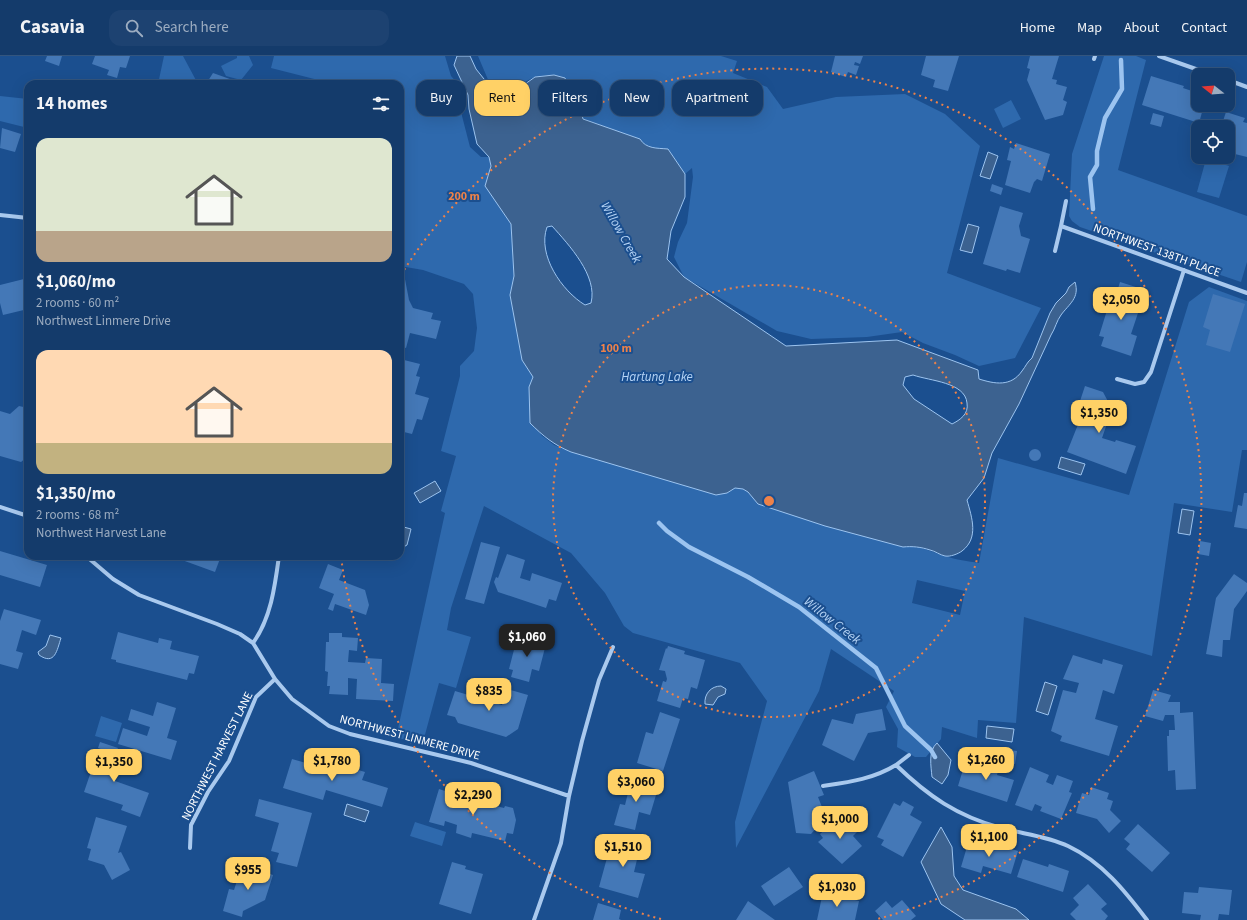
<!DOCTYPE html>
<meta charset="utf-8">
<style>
body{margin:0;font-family:"Source Sans 3",sans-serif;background:#1d4271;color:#f1f3f6;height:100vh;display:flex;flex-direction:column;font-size:15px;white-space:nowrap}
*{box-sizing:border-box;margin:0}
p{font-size:13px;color:#9dadc1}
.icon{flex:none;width:22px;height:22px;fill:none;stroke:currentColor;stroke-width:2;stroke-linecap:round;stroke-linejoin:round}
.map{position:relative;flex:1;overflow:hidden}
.sheet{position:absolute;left:24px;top:24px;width:380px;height:480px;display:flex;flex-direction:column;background:#143b6b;border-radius:12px;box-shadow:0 4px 16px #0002,0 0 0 1px #33557e}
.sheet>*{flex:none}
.banner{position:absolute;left:416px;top:24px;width:380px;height:36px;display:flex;gap:8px}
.needle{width:26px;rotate:287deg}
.tools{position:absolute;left:1191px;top:12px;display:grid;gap:8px}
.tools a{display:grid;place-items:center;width:44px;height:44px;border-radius:8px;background:#143b6b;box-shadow:0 4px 16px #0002,0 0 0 1px #33557e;font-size:20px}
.price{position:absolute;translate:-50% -34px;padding:0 9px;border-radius:8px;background:#ffd166;color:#111;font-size:13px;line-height:26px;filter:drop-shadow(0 1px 2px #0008)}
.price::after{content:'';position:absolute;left:50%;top:24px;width:12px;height:9px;margin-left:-6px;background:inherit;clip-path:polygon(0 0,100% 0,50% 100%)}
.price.on{background:#222;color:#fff}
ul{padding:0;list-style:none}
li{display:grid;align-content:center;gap:8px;height:212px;padding:0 12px}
li span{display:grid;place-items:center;height:124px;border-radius:12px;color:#555}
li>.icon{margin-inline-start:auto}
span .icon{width:72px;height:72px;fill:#fffc;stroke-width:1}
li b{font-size:17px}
h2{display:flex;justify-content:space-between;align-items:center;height:48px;padding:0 12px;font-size:17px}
.pill{padding:0 14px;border-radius:12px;background:#143b6b;box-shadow:0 4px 16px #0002,0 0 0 1px #33557e;font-size:14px;line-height:36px}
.pill.on{background:#ffd166;color:#111}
header{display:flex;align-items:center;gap:24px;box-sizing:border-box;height:56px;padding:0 20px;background:#143b6b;border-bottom:1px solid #33557e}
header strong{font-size:19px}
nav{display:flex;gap:22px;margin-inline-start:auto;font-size:14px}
.search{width:280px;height:36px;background:#1d4271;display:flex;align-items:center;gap:10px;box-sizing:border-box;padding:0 14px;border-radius:12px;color:#9dadc1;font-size:15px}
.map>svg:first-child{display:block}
.green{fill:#2e69ad;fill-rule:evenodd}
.water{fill:#3c6290;stroke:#9cc4f0;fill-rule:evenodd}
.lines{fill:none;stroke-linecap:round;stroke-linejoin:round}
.stream{stroke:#9cc4f0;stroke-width:4.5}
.building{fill:#4478b7}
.street{stroke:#a9c9ee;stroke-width:4}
.ring{fill:none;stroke:#ee8249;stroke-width:2;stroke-dasharray:2 4}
.labels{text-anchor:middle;stroke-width:4;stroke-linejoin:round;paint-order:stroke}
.street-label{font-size:12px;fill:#fff;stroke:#1b4f8f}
.water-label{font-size:13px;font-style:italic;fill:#b5d3f5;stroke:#1b4f8f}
.centre{fill:#ee8249;stroke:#1b4f8f;stroke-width:2}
.ring-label{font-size:12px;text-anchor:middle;font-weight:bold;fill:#ee8249;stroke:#1b4f8f;stroke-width:4;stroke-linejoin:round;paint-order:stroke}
</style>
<header>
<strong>Casavia</strong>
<div class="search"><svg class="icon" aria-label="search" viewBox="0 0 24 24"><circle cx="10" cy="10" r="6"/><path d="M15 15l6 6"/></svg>Search here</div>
<nav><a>Home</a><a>Map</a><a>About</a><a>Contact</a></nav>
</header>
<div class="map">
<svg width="1247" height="864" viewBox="0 0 1247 864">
<rect width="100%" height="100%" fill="#1b4f8f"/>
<path class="green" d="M 164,0 L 183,0 L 198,28 L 158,28 Z
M 237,0 L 249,0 L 253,9 L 241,24 L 226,20 L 221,10 L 237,2 Z
M 274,0 L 445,0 L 451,20 L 459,29 L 462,60 L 470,91 L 481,101 L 489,101 L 491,110 L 486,130 L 511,168 L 514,220 L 510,239 L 522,304 L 533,321 L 529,331 L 541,379 L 554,389 L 571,396 L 727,437 L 735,432 L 743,433 L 748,436 L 758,448 L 903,491 C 922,490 928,495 945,500 C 956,504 968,505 979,507 L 998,402 L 1129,439 L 1189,246 L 1209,231 L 1247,245 L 1247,394 L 1242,394 L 1232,456 L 1174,447 L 1152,600 L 1024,561 L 1016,667 L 978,664 L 977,682 L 942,671 L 941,683 L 926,701 L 915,701 L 897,691 L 898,673 L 886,651 L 894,635 L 831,593 L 819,635 L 736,792 L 735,766 L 767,645 L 740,607 L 633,577 L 624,570 L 605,537 L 571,497 L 484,450 L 451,552 L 447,574 L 471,581 L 456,632 L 439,627 L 423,686 L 396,682 L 445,457 L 441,455 L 456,400 L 441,395 L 460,320 L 460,310 L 474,295 L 477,272 L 473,238 L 464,228 L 423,214 L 400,210 L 400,28 L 334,28 L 271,12 ZM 917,524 L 965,535 L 960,559 L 912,547 Z
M 478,0 L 721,0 L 737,5 L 733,17 L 767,31 L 783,53 L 836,41 L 905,38 L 945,58 L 980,90 L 947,217 L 1041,252 L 1015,302 L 979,310 L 955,299 L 923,287 L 902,276 L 867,281 L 811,283 L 777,275 L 684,221 L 674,201 L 678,186 L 687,167 L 693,121 L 692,112 L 685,118 L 668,93 C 657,92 646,93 640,83 L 583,63 L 579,48 L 554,19 C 548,20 540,19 535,21 C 518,27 513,42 492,33 Z
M 1104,0 L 1136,0 L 1146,4 L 1118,114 L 1247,160 L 1247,206 L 1241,226 L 1080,171 L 1072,165 L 1069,160 L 1072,98 Z
M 0,40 L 28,43 L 28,72 L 0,65 Z
M 1011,44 L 1021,63 L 1003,72 L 994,53 Z
M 1206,103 L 1229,110 L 1219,142 L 1197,136 Z
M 101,660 L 122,667 L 116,686 L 95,680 Z
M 415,766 L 446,776 L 442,790 L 410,780 Z"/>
<path class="water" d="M 457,0 L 470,0 L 476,13 L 492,33 L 501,37 L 518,33 L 535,21 L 554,19 L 565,22 L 579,48 L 583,63 L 640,83 C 646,93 657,92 668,93 L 685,118 L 685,141 L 671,175 L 667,203 L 684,221 L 786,290 L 897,284 L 978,314 L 979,323 C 995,328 1011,331 1022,315 C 1026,310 1027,306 1032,302 L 1050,257 L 1056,247 L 1066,237 L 1069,231 L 1075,226 C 1080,242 1069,248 1061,259 C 1057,264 1055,273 1051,279 L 1019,348 L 992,397 L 984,422 L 967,444 C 972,462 979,482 962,495 C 958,498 950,501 945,500 C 940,499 935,495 930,494 C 921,491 912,490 903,491 L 825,470 L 758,448 L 748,436 L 743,433 L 735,432 L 727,437 L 716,439 L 571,396 C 554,389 543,380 530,367 L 529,331 L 533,321 L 522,304 L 510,239 L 514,220 L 511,168 L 485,130 L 491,110 L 489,101 L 477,88 L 469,53 L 468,39 L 454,9 ZM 552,170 C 569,189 598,220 591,247 L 585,249 C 562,235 537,199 547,171 ZM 913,319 C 930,325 965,326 967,347 C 969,358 960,364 952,368 L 914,343 L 903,329 L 905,321 Z
M 988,96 L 998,100 L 990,123 L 980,120 Z
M 968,168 L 979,171 L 972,197 L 960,194 Z
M 1061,401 L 1085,408 L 1081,419 L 1058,412 Z
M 435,425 L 441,435 L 420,447 L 414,437 Z
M 1182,453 L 1194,455 L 1190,479 L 1178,477 Z
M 400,470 L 411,473 L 407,489 L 400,493 Z
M 50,579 L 61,582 C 57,594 55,610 39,599 L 38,596 L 46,590 Z
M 1045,626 L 1057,630 L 1048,659 L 1036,655 Z
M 721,630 L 726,633 L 725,638 L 718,641 L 713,649 L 705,648 C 704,638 711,630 721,630 Z
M 987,670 L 1014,673 L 1012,686 L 986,682 Z
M 937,687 L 951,704 L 948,719 L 942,728 L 932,721 C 931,710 928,695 937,687 Z
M 347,748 L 369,755 L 365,766 L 344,759 Z
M 941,771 L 952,791 L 954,820 L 963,834 L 1016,853 L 1029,864 L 965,864 L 941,848 L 921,806 Z"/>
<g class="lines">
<path class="stream" d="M 1093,153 L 1090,121 L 1097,109 L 1097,95 L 1105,62 L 1122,33 L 1121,4
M 659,467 L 667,475 L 689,491 L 748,521 L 799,551 L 876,612 L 905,670 L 931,694 L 935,701"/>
</g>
<path class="building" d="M 47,0 L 62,0 L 59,10 L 45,5 Z
M 95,0 L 130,0 L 126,12 L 120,11 L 117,22 L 107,19 L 109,14 L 92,8 Z
M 835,0 L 863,0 L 860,8 L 855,6 L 854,9 L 859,10 L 856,19 L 848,16 L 846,21 L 831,16 Z
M 926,0 L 959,0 L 948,35 L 933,31 L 935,24 L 921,19 Z
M 1030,0 L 1059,0 L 1052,23 L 1057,24 L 1056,28 L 1067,31 L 1063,44 L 1067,46 L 1063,59 L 1045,64 L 1027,24 L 1030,13 L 1027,12 Z
M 213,17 L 241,27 L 206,28 Z
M 1151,20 L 1184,30 L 1183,32 L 1198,37 L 1198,49 L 1204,49 L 1199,67 L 1142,49 Z
M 1226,56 L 1245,62 L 1243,66 L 1247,67 L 1247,101 L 1235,98 L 1234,103 L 1228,101 L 1228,71 L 1221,71 Z
M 1153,57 L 1164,60 L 1161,71 L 1150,68 Z
M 2,72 L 21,78 L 15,96 L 0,92 Z
M 1194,82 L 1198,83 L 1198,99 L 1190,96 Z
M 1016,87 L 1050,98 L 1042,125 L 1037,123 L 1034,126 L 1030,137 L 1005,129 L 1011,105 L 1007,104 L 1010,91 L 1014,93 Z
M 992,128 L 1003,132 L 1001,139 L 990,135 Z
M 1000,150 L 1023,157 L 1019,170 L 1021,180 L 1030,183 L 1020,217 L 1007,213 L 1006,215 L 983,208 Z
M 400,217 L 404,218 L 409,244 L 413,252 L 433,257 L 431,263 L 441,265 L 436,283 L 410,277 L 406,292 L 400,290 Z
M 28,222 L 28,253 L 3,259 L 0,247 L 0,229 Z
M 1120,226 L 1139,232 L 1132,255 L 1138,257 L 1131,278 L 1137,280 L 1131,300 L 1101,290 L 1104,281 L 1099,280 L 1108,251 L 1112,252 Z
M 1213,238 L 1245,248 L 1230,296 L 1206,289 L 1210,274 L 1203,271 Z
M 400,303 L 420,308 L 416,320 L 420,321 L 415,338 L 429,342 L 422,364 L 417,363 L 412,378 L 400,375 Z
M 1085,330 L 1103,336 L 1112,353 L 1102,382 L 1115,386 L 1116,384 L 1136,390 L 1126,418 L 1067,396 L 1083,356 L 1077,354 Z
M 19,350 L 28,352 L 28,378 L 26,385 L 28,385 L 28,400 L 21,406 L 0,400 L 0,355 L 10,358 Z
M1029 399a6 6 0 1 1 12 0a6 6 0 1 1-12 0Z
M 1244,437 L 1247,437 L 1247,473 L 1234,471 L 1238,449 L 1242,450 Z
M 1200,485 L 1211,487 L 1209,500 L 1198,498 Z
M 481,486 L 500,491 L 484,548 L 465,543 Z
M 0,495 L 47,509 L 40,531 L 0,519 Z
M 507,498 L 525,504 L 520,522 L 530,525 L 532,517 L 562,527 L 556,545 L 549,543 L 546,552 L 498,536 L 494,526 L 496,521 L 498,522 Z
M 171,500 L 221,500 L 215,516 Z
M 328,508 L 343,514 L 339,524 L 365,534 L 369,549 L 366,559 L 335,548 L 333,555 L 328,553 L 334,538 L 319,532 Z
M 1234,518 L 1247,527 L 1247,535 L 1234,553 L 1230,584 L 1223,584 L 1222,601 L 1206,598 L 1216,542 Z
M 4,553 L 41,564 L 36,579 L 22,574 L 16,595 L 23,597 L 18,613 L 0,608 L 0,565 Z
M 118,576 L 158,587 L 159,582 L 172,585 L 170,593 L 199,600 L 194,618 L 189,617 L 187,624 L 116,606 L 116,604 L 111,603 Z
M 329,577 L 342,577 L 342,581 L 358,582 L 357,595 L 349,594 L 348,606 L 365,607 L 366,602 L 382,603 L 381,627 L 394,628 L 393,645 L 356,643 L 357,623 L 348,622 L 348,639 L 329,638 L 330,630 L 327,630 L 328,616 L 325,615 L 326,586 L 329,586 Z
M 530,580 L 547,584 L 539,615 L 532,613 L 529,626 L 511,621 L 513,614 L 509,613 L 516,586 L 528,589 Z
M 668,590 L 685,595 L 684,598 L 705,604 L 697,633 L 691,631 L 688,643 L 683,642 L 680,652 L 657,645 L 663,625 L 666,626 L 667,623 L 665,615 L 659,614 L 666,592 L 667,593 Z
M 1073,599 L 1102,608 L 1103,603 L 1123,609 L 1114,638 L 1103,634 L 1095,663 L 1118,670 L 1109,700 L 1060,685 L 1062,680 L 1051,675 L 1063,634 L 1076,637 L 1079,627 L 1063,623 Z
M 507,633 L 528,639 L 518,673 L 506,681 L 458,667 L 455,661 L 447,659 L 455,635 L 502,649 Z
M 1153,634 L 1171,639 L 1168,646 L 1180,646 L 1180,657 L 1193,656 L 1196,733 L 1176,734 L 1175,714 L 1168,715 L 1167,680 L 1169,680 L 1169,674 L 1175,674 L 1174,659 L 1165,659 L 1163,665 L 1145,660 Z
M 157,646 L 176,652 L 167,682 L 177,685 L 171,704 L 118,688 L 123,672 L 147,680 L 150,671 L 128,664 L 131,653 L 153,660 Z
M 882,653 L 886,674 L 868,677 L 854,705 L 822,689 L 832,663 L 853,668 L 856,658 Z
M 660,656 L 680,663 L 663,715 L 637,707 L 646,676 L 653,678 Z
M 100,686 L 118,692 L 115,699 L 123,702 L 115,725 L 149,737 L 140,761 L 121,754 L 123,749 L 84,736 L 98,695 L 108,699 L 109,696 L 98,692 Z
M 1003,693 L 1017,695 L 1015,708 L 1001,706 Z
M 308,701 L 331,708 L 332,706 L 365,716 L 362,724 L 388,732 L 382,751 L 326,734 L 323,744 L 283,732 L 292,703 L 306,707 Z
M 988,705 L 1000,708 L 997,719 L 1014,724 L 1007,746 L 958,730 L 965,707 L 986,713 Z
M 1030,711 L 1049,719 L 1046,726 L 1053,729 L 1057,719 L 1073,725 L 1069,736 L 1072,737 L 1061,763 L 1040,755 L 1042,751 L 1035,748 L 1032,755 L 1015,749 Z
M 814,715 L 824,739 L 818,741 L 826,761 L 811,778 L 796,777 L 788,726 Z
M 630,720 L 659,729 L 650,759 L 639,756 L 635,774 L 614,769 L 620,748 L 625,749 L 629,733 L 626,733 Z
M 1091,731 L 1109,737 L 1107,743 L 1113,745 L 1110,754 L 1121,765 L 1109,777 L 1097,763 L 1076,757 L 1082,737 L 1089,739 Z
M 439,733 L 454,738 L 453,739 L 504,752 L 505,750 L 513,752 L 516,764 L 513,778 L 507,777 L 505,785 L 472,777 L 471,782 L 456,777 L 457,769 L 445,765 L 444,770 L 429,766 Z
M 259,743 L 312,757 L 297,811 L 276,806 L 279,797 L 271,795 L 279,767 L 255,760 Z
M 903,745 L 914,751 L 910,759 L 922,766 L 903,801 L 881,789 L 884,784 L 877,781 L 894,747 L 900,750 Z
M 96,761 L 127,770 L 118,797 L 121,796 L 130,814 L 112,824 L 104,809 L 88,804 L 91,793 L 87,792 Z
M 838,761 L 845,768 L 847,766 L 857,776 L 853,780 L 862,790 L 842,808 L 818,786 L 823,782 L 820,778 Z
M 1138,768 L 1170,797 L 1152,816 L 1126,793 L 1130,788 L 1124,783 Z
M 613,780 L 641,787 L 634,816 L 645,818 L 638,842 L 599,831 Z
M 969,784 L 987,790 L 988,786 L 1018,795 L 1011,818 L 983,810 L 981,817 L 961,811 Z
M 1023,803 L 1048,811 L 1049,808 L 1069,815 L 1063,836 L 1017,821 Z
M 452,806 L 466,810 L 465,813 L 483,818 L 471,858 L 439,848 Z
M 242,809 L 273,819 L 265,844 L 243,855 L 242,861 L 223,855 L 229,833 L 234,834 Z
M 789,811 L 803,831 L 774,850 L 761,830 Z
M 1088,828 L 1107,848 L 1101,853 L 1108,860 L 1105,864 L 1076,864 L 1070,858 L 1079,849 L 1073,842 Z
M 1199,831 L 1232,834 L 1229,859 L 1219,858 L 1218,864 L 1200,864 L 1201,859 L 1182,857 L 1184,836 L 1198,837 Z
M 823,836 L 859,845 L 855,864 L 817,864 Z
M 902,844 L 916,860 L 911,864 L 883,864 L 875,855 L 886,845 L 892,852 Z
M 748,845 L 775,864 L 736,864 Z
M 598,847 L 621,854 L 619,863 L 621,864 L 593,864 Z"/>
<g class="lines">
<path class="street" d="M 1159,0 L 1213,19
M 1094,3 L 1095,0
M 1228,24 L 1247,31
M 0,159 L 28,162
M 1061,170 L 1066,145
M 1055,195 L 1061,170 L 1247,237
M 1117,323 L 1135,328 L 1144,326 L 1151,316 L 1184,214
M 0,451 L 28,460
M 86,500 L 113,523 L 139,539 L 217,568 L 240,578 L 253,587 L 275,623 L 292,643 L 329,670 L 350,678 L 471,707 L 569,740
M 253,587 C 271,562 275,530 279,500
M 896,709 L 909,699
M 823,730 C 850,726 873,723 896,709 C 928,740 957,760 1001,772 C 1023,778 1047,780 1068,790 C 1102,806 1125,835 1147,864
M 190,792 L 191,769 L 208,736 L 229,705 L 256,641 L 275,623
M 534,864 L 561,787 L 569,740 L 582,685 L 599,624 L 613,591"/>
</g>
<g class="ring">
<circle cx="769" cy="445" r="216"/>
<path d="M661 863A432 432 0 0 1 341 501M401 219A432 432 0 1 1 877 863"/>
</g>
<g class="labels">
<g class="street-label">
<text transform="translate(1157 194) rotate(20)" y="4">NORTHWEST 138TH PLACE</text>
<text transform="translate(410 681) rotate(15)" y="4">NORTHWEST LINMERE DRIVE</text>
<text transform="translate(217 700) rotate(-63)" y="4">NORTHWEST HARVEST LANE</text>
</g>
<g class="water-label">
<text transform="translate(622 176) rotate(60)" y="5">Willow Creek</text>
<text x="657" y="325">Hartung Lake</text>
<text transform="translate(833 564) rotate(38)" y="5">Willow Creek</text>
</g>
</g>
<circle cx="769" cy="445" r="6" class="centre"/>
<g class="ring-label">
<text x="464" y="144">200 m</text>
<text x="616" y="296">100 m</text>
</g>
</svg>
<div class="tools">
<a><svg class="needle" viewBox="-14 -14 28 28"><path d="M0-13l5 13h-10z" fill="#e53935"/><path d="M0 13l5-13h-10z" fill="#9dadc1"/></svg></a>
<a><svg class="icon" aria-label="locate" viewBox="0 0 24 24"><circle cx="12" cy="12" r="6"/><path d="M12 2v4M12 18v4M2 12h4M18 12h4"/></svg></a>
</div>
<b class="price" style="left:1121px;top:265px">$2,050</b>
<b class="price" style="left:1099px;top:378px">$1,350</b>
<b class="price on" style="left:527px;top:602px">$1,060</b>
<b class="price" style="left:489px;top:656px">$835</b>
<b class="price" style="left:986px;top:725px">$1,260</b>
<b class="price" style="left:332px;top:726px">$1,780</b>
<b class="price" style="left:114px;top:727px">$1,350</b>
<b class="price" style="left:636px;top:747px">$3,060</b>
<b class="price" style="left:473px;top:760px">$2,290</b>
<b class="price" style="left:840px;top:784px">$1,000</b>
<b class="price" style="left:989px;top:802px">$1,100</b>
<b class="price" style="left:623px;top:812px">$1,510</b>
<b class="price" style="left:248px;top:835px">$955</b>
<b class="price" style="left:837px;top:852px">$1,030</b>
<div class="banner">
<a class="pill">Buy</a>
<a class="pill on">Rent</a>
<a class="pill">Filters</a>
<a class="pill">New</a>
<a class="pill">Apartment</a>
</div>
<section class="sheet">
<h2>14 homes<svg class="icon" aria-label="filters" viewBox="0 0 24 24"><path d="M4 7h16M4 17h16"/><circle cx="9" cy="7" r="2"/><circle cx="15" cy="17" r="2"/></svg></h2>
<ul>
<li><span style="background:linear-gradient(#dfe7d0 75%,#b9a48a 0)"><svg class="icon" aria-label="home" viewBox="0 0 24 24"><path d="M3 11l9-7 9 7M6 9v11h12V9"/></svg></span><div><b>$1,060/mo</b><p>2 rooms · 60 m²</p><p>Northwest Linmere Drive</p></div></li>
<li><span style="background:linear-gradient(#ffd9b3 75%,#c2b280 0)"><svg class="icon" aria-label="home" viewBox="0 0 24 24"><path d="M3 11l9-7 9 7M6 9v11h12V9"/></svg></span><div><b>$1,350/mo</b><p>2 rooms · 68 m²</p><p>Northwest Harvest Lane</p></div></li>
</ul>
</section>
</div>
